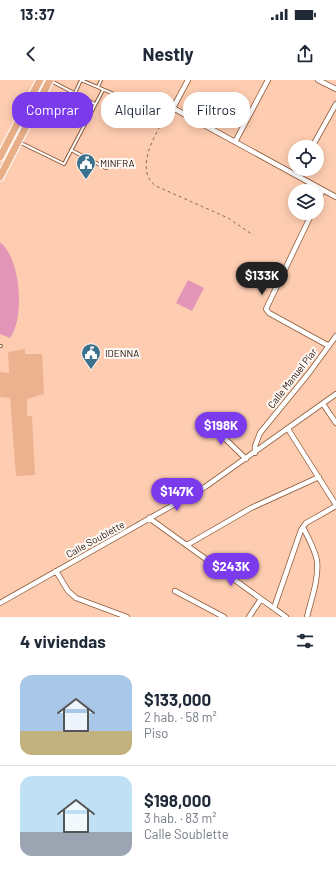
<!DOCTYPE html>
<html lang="es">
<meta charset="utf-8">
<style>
body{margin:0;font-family:Barlow,sans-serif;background:#f6f6f7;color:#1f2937;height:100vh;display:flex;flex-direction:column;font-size:15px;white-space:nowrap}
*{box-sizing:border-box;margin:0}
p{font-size:13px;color:#747a83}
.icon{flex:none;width:22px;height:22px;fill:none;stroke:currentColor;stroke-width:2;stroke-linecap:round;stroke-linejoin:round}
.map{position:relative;height:537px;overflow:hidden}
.sheet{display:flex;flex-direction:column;background:#fff;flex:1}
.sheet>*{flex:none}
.banner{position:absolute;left:12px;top:12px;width:312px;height:36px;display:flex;gap:8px}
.fabs{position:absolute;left:288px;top:60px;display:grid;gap:8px}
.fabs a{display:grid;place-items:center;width:36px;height:36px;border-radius:50%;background:#fff;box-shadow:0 2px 10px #0003;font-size:20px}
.price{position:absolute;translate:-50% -34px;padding:0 9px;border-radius:14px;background:#7c3aed;color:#fff;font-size:13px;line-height:26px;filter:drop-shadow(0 1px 2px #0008)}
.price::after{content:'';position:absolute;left:50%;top:24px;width:12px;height:9px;margin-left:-6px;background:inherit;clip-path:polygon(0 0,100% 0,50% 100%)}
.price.current{background:#222;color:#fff}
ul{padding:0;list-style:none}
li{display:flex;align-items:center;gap:12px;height:100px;padding:0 20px}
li+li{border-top:1px solid #e0e1e3}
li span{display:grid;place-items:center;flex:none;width:112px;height:80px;border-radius:12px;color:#555}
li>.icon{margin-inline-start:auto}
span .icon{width:48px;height:48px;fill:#fffc;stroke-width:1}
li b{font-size:17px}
h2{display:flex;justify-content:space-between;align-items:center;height:48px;padding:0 20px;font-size:17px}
.pill{padding:0 14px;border-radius:16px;background:#fff;box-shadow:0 2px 10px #0003;font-size:14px;line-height:36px}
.pill.current{background:#7c3aed;color:#fff}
.status{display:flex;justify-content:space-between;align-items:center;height:28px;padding:0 20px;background:#fff;direction:ltr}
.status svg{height:11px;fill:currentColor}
header{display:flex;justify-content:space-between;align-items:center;height:52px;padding:0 20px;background:#fff;font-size:18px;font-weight:700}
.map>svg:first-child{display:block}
.green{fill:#e295b7}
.building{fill:#ecb18f}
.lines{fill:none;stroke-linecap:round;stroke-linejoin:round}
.service-casing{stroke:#8d5938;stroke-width:4}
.minor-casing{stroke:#8d5938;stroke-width:6}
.primary-casing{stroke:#fff;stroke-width:9}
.path{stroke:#8c6957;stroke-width:1;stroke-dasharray:3 3;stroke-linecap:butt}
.service{stroke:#fff;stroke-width:2}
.minor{stroke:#fff;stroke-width:4.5}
.primary{stroke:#e8af89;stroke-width:7}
.labels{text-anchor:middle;stroke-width:4;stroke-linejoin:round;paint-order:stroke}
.poi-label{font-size:10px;fill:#210c02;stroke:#fff9f5;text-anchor:start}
.street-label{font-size:10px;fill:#210c02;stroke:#fff9f5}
</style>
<div class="status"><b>13:37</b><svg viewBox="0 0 49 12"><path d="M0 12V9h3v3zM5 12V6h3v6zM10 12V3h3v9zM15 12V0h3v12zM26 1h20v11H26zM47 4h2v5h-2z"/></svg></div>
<header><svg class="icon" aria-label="back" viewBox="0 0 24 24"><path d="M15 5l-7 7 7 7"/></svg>Nestly<svg class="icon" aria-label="share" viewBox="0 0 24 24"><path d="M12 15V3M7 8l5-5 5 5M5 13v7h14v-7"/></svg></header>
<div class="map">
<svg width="336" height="537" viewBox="0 0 336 537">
<rect width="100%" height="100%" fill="#fecdb1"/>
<path class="green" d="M 0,162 C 21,179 25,237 10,258 L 0,254 Z
M 188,200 L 204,208 L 192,231 L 176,223 Z"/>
<path class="building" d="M 25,269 L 25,274 L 42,274 L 44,314 L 27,319 L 27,336 L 32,336 L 35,395 L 16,396 L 10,318 L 0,317 L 0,292 L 9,293 L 8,272 Z"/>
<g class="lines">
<g class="service-casing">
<path id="service" d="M 51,1 L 95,24
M 98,7 L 101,0
M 75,13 L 81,0 L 142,26
M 19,62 L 64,84 L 103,10
M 71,70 L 106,88
M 0,266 L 1,266"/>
</g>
<g class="minor-casing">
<path id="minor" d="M 188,0 L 173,28 L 336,117
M 318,0 L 336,9
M 235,62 L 268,0
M 312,67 L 336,24
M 317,122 L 323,110
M 312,133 L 266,229 L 269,233 L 329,266
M 323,324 L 336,343
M 207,341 L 246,379
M 288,349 L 336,425
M 255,373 L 255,366 L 260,353 L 309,293 L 336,256
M 149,438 L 286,537
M 303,447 C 308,458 315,469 317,481 C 319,499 311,520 307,537
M 187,465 L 251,428 L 319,397
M 56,491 L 68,511 L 76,518 L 127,537
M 175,511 L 224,537
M 0,523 L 205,407 L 336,314
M 274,528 L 301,450 L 306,443 L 336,426
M 249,537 L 261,519"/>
</g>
<g class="primary-casing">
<path id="primary" d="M 0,77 L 40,0
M 0,97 L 50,0"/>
</g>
<path class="path" d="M 170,32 C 158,47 132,90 156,106 L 228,138 L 253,155"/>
<use href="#service" class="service"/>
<use href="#minor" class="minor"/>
<use href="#primary" class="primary"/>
</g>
<defs>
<g id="civic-pin" transform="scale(1)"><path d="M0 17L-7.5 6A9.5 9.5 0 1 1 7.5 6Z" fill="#3a718c" stroke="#fff9f5"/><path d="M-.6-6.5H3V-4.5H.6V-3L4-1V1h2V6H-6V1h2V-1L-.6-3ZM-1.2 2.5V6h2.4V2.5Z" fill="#fff"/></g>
</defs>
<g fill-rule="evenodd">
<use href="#civic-pin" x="86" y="83"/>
<use href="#civic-pin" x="91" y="273"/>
</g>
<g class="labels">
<g class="poi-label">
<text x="100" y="87">MINFRA</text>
<text x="105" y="277">IDENNA</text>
</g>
<g class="street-label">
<text transform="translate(292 298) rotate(-52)" y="4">Calle Manuel Piar</text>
<text transform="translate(95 459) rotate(-29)" y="4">Calle Soublette</text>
</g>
</g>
</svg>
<div class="fabs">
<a><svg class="icon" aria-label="locate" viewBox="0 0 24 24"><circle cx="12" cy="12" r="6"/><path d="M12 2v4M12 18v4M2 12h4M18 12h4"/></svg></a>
<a><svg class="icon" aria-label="layers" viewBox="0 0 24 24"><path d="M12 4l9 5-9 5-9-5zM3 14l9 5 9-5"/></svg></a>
</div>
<b class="price current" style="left:262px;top:216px">$133K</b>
<b class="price" style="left:221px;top:366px">$198K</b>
<b class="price" style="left:177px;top:432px">$147K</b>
<b class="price" style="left:231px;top:507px">$243K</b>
<div class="banner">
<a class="pill current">Comprar</a>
<a class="pill">Alquilar</a>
<a class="pill">Filtros</a>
</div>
</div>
<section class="sheet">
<h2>4 viviendas<svg class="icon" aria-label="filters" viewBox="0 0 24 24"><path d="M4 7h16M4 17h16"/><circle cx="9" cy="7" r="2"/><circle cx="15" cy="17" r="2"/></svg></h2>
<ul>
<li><span style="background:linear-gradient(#a9c7e8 70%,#c2b280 0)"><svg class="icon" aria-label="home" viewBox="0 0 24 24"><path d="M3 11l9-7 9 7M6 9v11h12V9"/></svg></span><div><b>$133,000</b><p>2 hab. · 58 m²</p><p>Piso</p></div></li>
<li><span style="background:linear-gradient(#bfe0f5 70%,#9aa5b1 0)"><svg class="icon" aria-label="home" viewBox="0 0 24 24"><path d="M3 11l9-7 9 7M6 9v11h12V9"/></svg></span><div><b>$198,000</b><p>3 hab. · 83 m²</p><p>Calle Soublette</p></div></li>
</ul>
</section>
